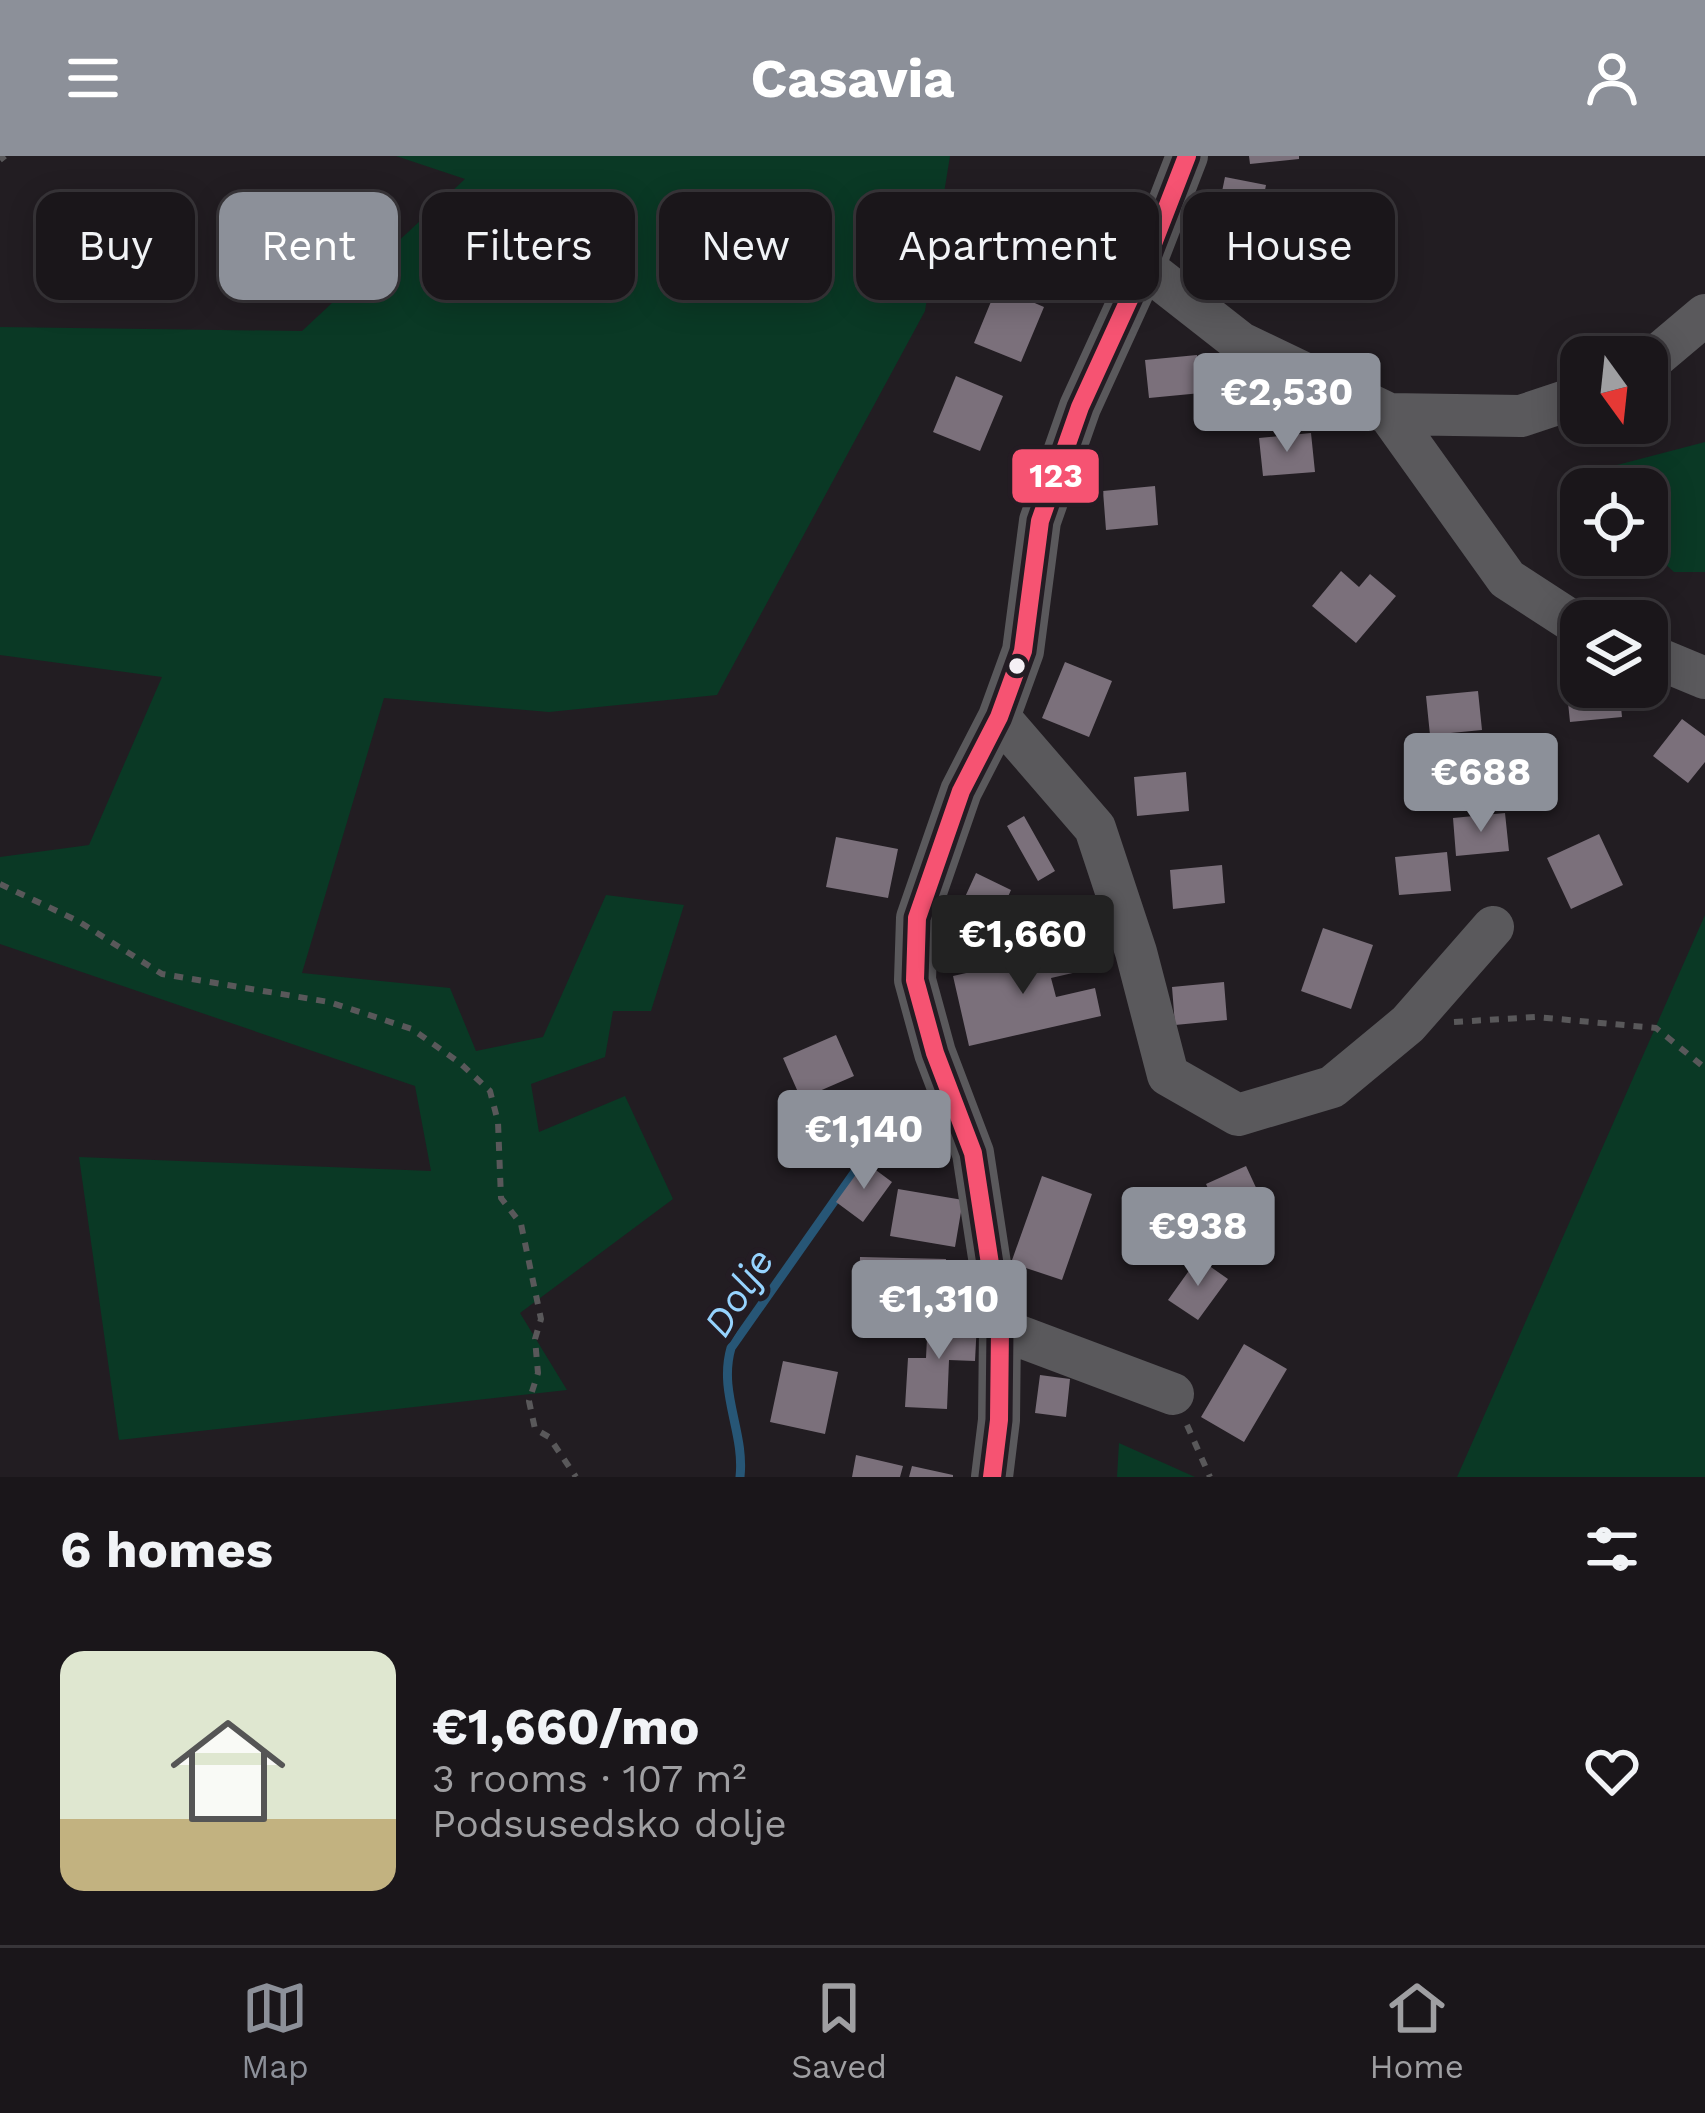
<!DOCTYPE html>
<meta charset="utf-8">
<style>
body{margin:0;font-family:"Work Sans",sans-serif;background:#272327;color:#f1f3f6;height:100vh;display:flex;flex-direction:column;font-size:45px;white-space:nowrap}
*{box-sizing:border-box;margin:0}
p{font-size:39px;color:#9f9fa2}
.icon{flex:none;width:66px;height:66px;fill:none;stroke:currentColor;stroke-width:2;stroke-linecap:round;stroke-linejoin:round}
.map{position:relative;height:1321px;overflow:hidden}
.sheet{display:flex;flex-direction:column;background:#1a161a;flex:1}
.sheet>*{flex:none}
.guide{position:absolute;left:36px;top:36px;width:1635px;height:108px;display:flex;gap:24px}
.needle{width:78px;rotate:165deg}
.tools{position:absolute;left:1560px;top:180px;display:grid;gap:24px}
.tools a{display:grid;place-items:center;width:108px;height:108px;border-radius:24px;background:#1a161a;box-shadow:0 6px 30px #0003,0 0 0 3px #383539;font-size:60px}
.price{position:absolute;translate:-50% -102px;padding:0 27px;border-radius:12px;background:#8c9099;color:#fff;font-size:39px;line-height:78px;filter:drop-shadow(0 3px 6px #0008)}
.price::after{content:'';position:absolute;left:50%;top:72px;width:36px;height:27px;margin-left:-18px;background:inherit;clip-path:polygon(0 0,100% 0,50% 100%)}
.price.current{background:#222;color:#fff}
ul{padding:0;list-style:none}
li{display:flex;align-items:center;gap:36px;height:300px;padding:0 60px}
li span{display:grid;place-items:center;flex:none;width:336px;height:240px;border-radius:24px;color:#555}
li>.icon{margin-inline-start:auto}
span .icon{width:144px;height:144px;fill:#fffc;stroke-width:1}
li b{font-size:51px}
h2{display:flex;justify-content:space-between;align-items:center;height:144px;padding:0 60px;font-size:51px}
.chip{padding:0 42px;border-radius:24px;background:#1a161a;box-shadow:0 6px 30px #0003,0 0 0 3px #383539;font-size:42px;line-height:108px}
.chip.current{background:#8c9099;color:#fff}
header{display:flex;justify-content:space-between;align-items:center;height:156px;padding:0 60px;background:#8c9099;color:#fff;font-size:54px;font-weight:700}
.tabs{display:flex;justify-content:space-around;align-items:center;height:168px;border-top:3px solid #383539;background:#1a161a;font-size:33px;color:#9f9fa2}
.tabs a{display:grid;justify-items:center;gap:6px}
.tabs .current{color:#8c9099}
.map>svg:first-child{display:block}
.green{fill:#0a3925}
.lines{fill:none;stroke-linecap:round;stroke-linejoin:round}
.stream{stroke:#275676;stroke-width:9}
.building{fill:#7b707b}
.path{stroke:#59585a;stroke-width:6;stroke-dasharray:9 9;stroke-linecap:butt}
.minor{stroke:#5a595c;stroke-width:42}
.bus-1-casing{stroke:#231c23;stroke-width:27}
.bus-1{stroke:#f65372;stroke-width:18}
.bus-dot{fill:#f5f0f5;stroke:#231c23;stroke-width:4.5}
.labels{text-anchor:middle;stroke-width:12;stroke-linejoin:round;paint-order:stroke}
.water-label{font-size:39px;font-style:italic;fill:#96d3fe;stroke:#231c23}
.line-badge{stroke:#231c23;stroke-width:4.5}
.badge-label{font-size:33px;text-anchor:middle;font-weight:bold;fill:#fff}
</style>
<header><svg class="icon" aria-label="menu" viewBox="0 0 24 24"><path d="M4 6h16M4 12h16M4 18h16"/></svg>Casavia<svg class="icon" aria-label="person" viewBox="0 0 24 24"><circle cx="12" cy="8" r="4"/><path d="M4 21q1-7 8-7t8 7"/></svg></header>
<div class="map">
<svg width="1705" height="1321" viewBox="0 0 1705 1321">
<rect width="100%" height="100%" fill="#221d22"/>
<path class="green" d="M 396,0 L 950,0 L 925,155 L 717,539 L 549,556 L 384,542 L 302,817 L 450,832 L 476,895 L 543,881 L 606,739 L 684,749 L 651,855 L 613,855 L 605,901 L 531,928 L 539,976 L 625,940 L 673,1043 L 520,1157 L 567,1234 L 119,1284 L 79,1001 L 431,1015 L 415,930 L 0,788 L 0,701 L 89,689 L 162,521 L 0,499 L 0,171 L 302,175 L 465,23 Z
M 1705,286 L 1705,416 L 1674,416 L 1647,391 L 1647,333 L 1588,333 L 1575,320 Z
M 1705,759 L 1705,1321 L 1457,1321 Z
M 1119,1287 L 1195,1321 L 1117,1321 Z"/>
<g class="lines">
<path class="stream" d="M 740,1321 C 745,1276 718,1237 731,1192 L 906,943"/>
</g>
<path class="building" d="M 1249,0 L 1299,0 L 1299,3 L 1250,8 Z
M 1225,21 L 1266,29 L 1245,136 L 1203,128 Z
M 997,131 L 1044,151 L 1021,206 L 974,187 Z
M 1197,199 L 1201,237 L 1149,242 L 1145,204 Z
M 956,220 L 1003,240 L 980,295 L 933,276 Z
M 1311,277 L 1315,316 L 1263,320 L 1259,282 Z
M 1155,330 L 1158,369 L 1106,374 L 1103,335 Z
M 1341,415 L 1359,431 L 1370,418 L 1396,440 L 1356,487 L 1312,450 Z
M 1065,506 L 1112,525 L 1089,581 L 1042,562 Z
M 1581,525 L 1581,531 L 1619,531 L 1622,561 L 1570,566 L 1566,527 Z
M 1478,535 L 1482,574 L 1430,579 L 1426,540 Z
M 1682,563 L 1705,580 L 1705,606 L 1688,627 L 1653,600 Z
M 1186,616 L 1189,655 L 1137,660 L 1134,621 Z
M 1505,657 L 1509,695 L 1456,700 L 1453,662 Z
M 1024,660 L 1055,715 L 1038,725 L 1007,670 Z
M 1599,678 L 1623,729 L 1571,753 L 1547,702 Z
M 836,681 L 898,693 L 888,742 L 826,731 Z
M 1447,696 L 1451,735 L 1399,739 L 1395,701 Z
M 1222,709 L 1225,747 L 1173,753 L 1170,714 Z
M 976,717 L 1011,734 L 990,781 L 954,765 Z
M 1323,772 L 1373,789 L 1351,853 L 1301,835 Z
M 1085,790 L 1090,813 L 1051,822 L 1056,841 L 1095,832 L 1101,860 L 969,890 L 953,820 Z
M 1224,826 L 1227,864 L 1175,869 L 1172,831 Z
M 836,879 L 854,920 L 801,943 L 783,902 Z
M 865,1006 L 892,1026 L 863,1066 L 836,1046 Z
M 1246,1010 L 1265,1051 L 1225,1069 L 1206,1028 Z
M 1042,1020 L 1092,1038 L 1062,1124 L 1011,1107 Z
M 898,1033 L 963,1044 L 955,1091 L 890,1080 Z
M 860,1101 L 946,1103 L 944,1147 L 888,1145 L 887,1163 L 858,1162 Z
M 1198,1102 L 1228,1123 L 1198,1164 L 1168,1144 Z
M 928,1163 L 977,1166 L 975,1205 L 949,1204 L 947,1253 L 905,1251 L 908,1202 L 926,1202 Z
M 1244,1188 L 1287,1213 L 1244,1286 L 1201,1261 Z
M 783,1205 L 838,1216 L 825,1278 L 770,1266 Z
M 1040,1219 L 1070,1223 L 1066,1261 L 1035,1257 Z
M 856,1299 L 903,1310 L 900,1321 L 852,1321 Z
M 912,1310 L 953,1319 L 953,1321 L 909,1321 Z"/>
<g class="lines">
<path class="path" d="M 0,4 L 5,0
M 0,728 L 78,765 L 162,818 L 329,846 L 412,873 L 460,907 L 490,935 L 498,966 L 501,1042 L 521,1068 L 541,1163 L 535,1183 L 538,1217 L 529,1245 L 535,1273 L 549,1281 L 576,1321
M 1454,866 L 1536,861 L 1656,872 L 1705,912
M 1187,1269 L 1210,1321"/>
<path class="minor" d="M 1144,111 L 1241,187 L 1389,258 L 1521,260 L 1581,240
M 1647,208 L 1705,159
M 1389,258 L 1507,423 L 1581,471
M 1647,498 L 1705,522
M 999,561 L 1095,672 L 1136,796 L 1168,919 L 1238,959 L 1332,931 L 1408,868 L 1493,771
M 1000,1173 L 1173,1238
M 992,1321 L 999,1264 L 1000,1173 L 973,997 L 935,897 L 915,824 L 917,762 L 961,635 L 999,561 L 1023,495 L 1040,365 L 1080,251 L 1144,111 L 1187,0"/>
<g class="bus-1-casing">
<path id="bus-1" d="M 992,1321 L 999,1264 L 1000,1173 L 973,997 L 935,897 L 915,824 L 917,762 L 961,635 L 999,561 L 1023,495 L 1040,365 L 1080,251 L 1144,111 L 1187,0"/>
</g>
<use href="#bus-1" class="bus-1"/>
</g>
<circle class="bus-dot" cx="1017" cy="510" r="10"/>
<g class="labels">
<g class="water-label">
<text transform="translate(738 1136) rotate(-58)" y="14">Dolje</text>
</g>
</g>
<rect class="line-badge" x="1010" y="291" width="91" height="58" rx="12" fill="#f65372"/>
<g class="badge-label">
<text x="1056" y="331">123</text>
</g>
</svg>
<div class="tools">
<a><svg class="needle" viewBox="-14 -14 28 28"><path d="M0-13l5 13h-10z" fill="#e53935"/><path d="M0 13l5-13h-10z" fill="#9f9fa2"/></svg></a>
<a><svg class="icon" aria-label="locate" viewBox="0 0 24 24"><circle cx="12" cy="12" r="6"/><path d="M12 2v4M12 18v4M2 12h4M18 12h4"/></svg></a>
<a><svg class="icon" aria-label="layers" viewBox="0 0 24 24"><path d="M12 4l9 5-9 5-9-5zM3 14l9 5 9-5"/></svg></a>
</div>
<b class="price" style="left:1287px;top:299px">€2,530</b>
<b class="price" style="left:1481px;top:679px">€688</b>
<b class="price current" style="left:1023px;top:841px">€1,660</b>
<b class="price" style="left:864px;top:1036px">€1,140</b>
<b class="price" style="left:1198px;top:1133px">€938</b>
<b class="price" style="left:939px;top:1206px">€1,310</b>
<div class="guide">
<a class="chip">Buy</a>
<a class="chip current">Rent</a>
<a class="chip">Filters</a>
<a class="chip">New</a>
<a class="chip">Apartment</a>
<a class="chip">House</a>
</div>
</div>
<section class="sheet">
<h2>6 homes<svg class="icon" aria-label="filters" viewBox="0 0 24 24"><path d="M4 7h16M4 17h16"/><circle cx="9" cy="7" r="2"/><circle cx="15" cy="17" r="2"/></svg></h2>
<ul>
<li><span style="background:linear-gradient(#dfe7d0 70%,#c2b280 0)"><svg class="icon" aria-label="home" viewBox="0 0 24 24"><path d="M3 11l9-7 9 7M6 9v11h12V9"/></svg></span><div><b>€1,660/mo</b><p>3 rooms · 107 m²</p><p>Podsusedsko dolje</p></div><svg class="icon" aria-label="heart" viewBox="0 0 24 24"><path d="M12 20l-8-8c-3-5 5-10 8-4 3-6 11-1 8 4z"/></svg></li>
</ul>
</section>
<nav class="tabs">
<a class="current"><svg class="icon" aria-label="map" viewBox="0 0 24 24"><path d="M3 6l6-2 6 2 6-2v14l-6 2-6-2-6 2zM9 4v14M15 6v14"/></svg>Map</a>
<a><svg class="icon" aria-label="saved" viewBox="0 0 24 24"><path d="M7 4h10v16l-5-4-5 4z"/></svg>Saved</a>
<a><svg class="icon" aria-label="home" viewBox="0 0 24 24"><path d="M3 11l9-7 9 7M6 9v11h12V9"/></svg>Home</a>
</nav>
